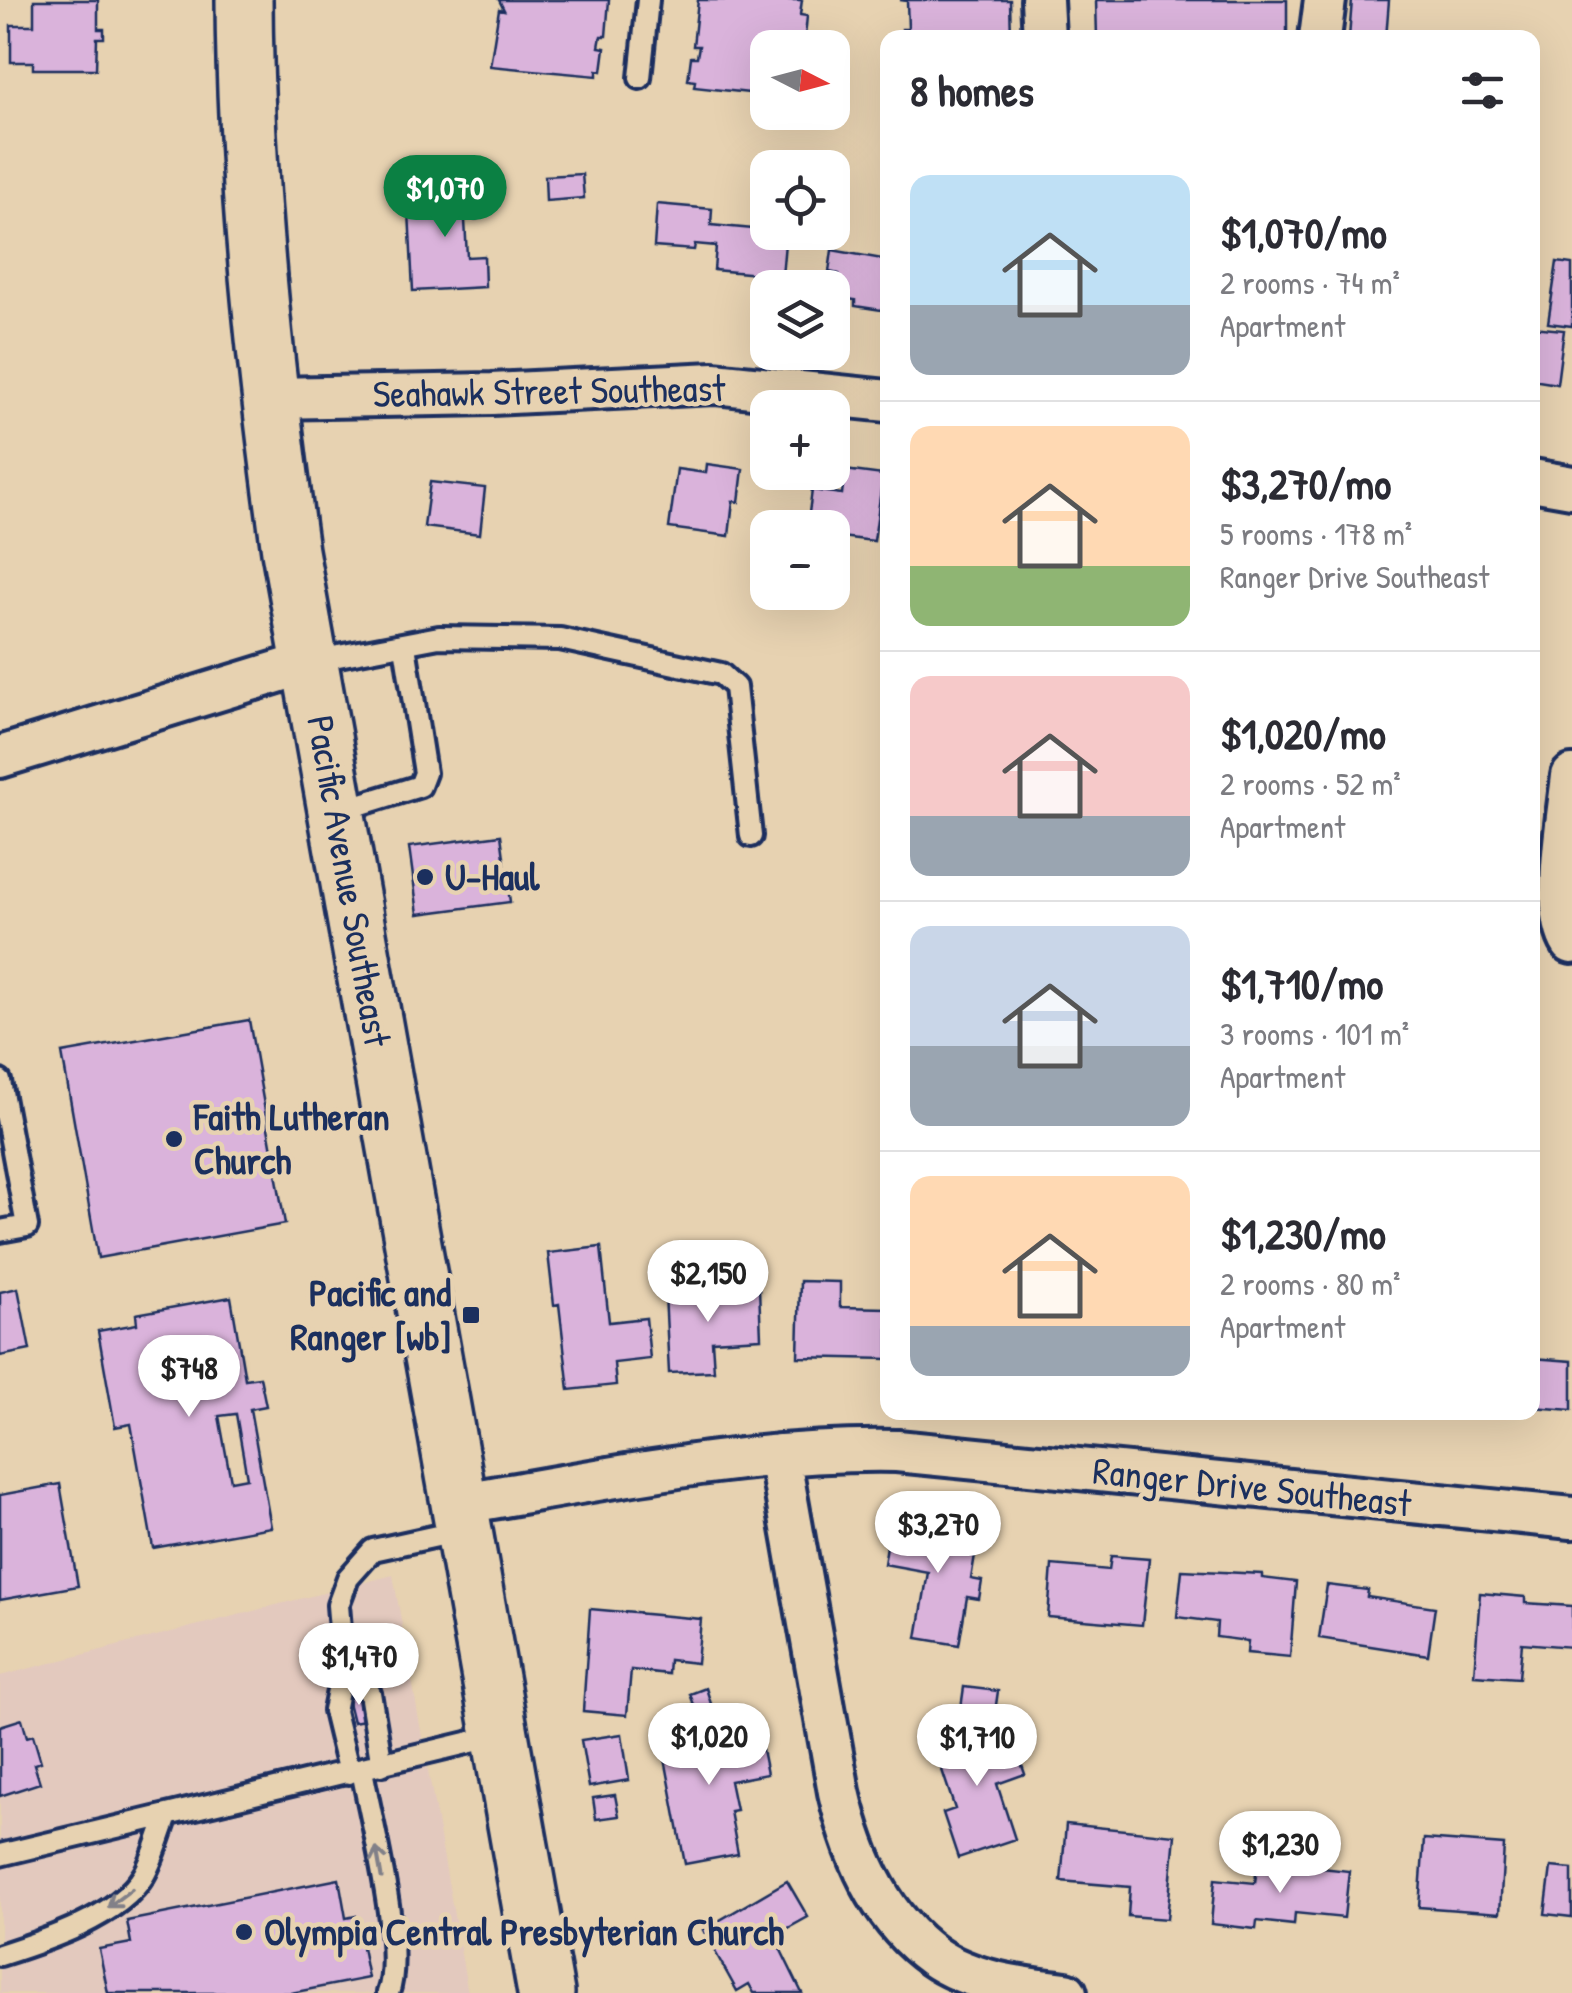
<!DOCTYPE html>
<meta charset="utf-8">
<style>
body{margin:0;font-family:"Patrick Hand",sans-serif;background:#f7f7f7;color:#2b2b33;height:100vh;display:flex;flex-direction:column;font-size:38px;white-space:nowrap}
*{box-sizing:border-box;margin:0}
p{font-size:32px;color:#7c7c81}
.icon{flex:none;width:55px;height:55px;fill:none;stroke:currentColor;stroke-width:2;stroke-linecap:round;stroke-linejoin:round}
.map{position:relative;flex:1;overflow:hidden}
.details{position:absolute;left:880px;top:30px;width:660px;height:1390px;display:flex;flex-direction:column;background:#fff;border-radius:20px;box-shadow:0 10px 40px #0002}
.details>*{flex:none}
.needle{width:65px;rotate:96deg}
.controls{position:absolute;left:750px;top:30px;display:grid;gap:20px}
.controls a{display:grid;place-items:center;width:100px;height:100px;border-radius:20px;background:#fff;box-shadow:0 10px 40px #0002;font-size:50px}
.price{position:absolute;translate:-50% -85px;padding:0 22px;border-radius:35px;background:#fff;color:#222;font-size:32px;line-height:65px;filter:drop-shadow(0 2px 5px #0008)}
.price::after{content:'';position:absolute;left:50%;top:60px;width:30px;height:22px;margin-left:-15px;background:inherit;clip-path:polygon(0 0,100% 0,50% 100%)}
.price.on{background:#0b8043;color:#fff}
ul{padding:0;list-style:none}
li{display:flex;align-items:center;gap:30px;height:250px;padding:0 30px}
li+li{border-top:2px solid #e1e1e2}
li span{display:grid;place-items:center;flex:none;width:280px;height:200px;border-radius:20px;color:#555}
li>.icon{margin-inline-start:auto}
span .icon{width:120px;height:120px;fill:#fffc;stroke-width:1}
li b{font-size:42px}
h2{display:flex;justify-content:space-between;align-items:center;height:120px;padding:0 30px;font-size:42px}
.map>svg:first-child{display:block}
.built{fill:#e3c9be}
.building{fill:#dab3db;stroke:#1b2f5e;stroke-width:2.5;fill-rule:evenodd}
.lines{fill:none;stroke-linecap:round;stroke-linejoin:round}
.service-casing{stroke:#1b2f5e;stroke-width:28}
.minor-casing{stroke:#1b2f5e;stroke-width:48}
.secondary-casing{stroke:#1b2f5e;stroke-width:62}
.service{stroke:#e7d2b1;stroke-width:20}
.minor{stroke:#e7d2b1;stroke-width:40}
.secondary{stroke:#e7d2b1;stroke-width:55}
.oneway{stroke:#818088}
.poi-dot{fill:#1b2f5e;stroke:#e7d2b1;stroke-width:4}
.labels{text-anchor:middle;stroke-width:9;stroke-linejoin:round;paint-order:stroke}
.street-label{font-size:38px;fill:#1b2f5e;stroke:#e7d2b1}
.poi-label{font-size:38px;font-weight:bold;fill:#1b2f5e;stroke:#e7d2b1;text-anchor:start}
</style>
<div class="map">
<svg width="1572" height="1993" viewBox="0 0 1572 1993">
<rect width="100%" height="100%" fill="#e7d2b1"/>
<filter id="ink" filterUnits="userSpaceOnUse"><feTurbulence type="fractalNoise" baseFrequency=".01" numOctaves="2"/><feDisplacementMap in="SourceGraphic" scale="20" xChannelSelector="R" yChannelSelector="G"/><feConvolveMatrix kernelMatrix="1 2 1 2 8 2 1 2 1" color-interpolation-filters="sRGB"/></filter>
<g filter="url(#ink)">
<path class="built" d="M 393,1575 L 468,1993 L 0,1993 L 0,1676 Z"/>
<path class="building" d="M 34,0 L 98,0 L 98,29 L 104,29 L 104,38 L 97,38 L 96,69 L 33,69 L 33,62 L 11,62 L 11,25 L 34,25 Z
M 499,0 L 609,0 L 606,36 L 601,36 L 599,47 L 605,48 L 602,71 L 597,70 L 597,76 L 490,66 L 499,9 L 504,10 Z
M 698,0 L 802,0 L 800,15 L 807,16 L 805,37 L 798,36 L 802,40 L 801,48 L 768,48 L 768,95 L 694,87 L 695,81 L 688,80 L 691,57 L 697,57 L 699,46 L 693,46 Z
M 900,0 L 1010,0 L 1011,38 L 902,38 L 902,29 L 908,29 L 907,1 Z
M 1096,0 L 1287,0 L 1287,38 L 1097,38 Z
M 1352,0 L 1389,0 L 1386,38 L 1349,38 Z
M 582,174 L 584,198 L 546,201 L 545,176 Z
M 475,180 L 477,219 L 465,220 L 467,257 L 484,256 L 485,287 L 413,291 L 409,211 L 429,210 L 428,183 Z
M 657,204 L 712,209 L 711,225 L 786,232 L 782,276 L 714,270 L 716,246 L 695,244 L 694,250 L 654,247 Z
M 832,250 L 888,260 L 888,311 L 855,306 L 855,300 L 835,297 L 839,274 L 829,272 Z
M 1557,262 L 1572,264 L 1572,326 L 1548,323 Z
M 1532,327 L 1564,330 L 1557,384 L 1532,380 Z
M 707,464 L 743,469 L 739,502 L 733,501 L 729,536 L 669,528 L 677,469 L 706,473 Z
M 845,470 L 883,475 L 874,541 L 832,536 L 832,528 L 807,528 L 812,490 L 842,494 Z
M 430,482 L 485,488 L 480,534 L 424,527 Z
M 501,835 L 510,902 L 418,914 L 409,847 Z
M 249,1020 L 285,1224 L 98,1258 L 62,1053 Z
M 601,1247 L 609,1322 L 646,1318 L 650,1359 L 614,1363 L 616,1385 L 569,1390 L 559,1304 L 554,1305 L 548,1253 Z
M 800,1281 L 840,1282 L 840,1307 L 888,1308 L 888,1359 L 798,1357 Z
M 18,1288 L 30,1350 L 0,1356 L 0,1292 Z
M 759,1288 L 761,1338 L 712,1341 L 714,1371 L 669,1373 L 665,1294 Z
M 231,1297 L 245,1379 L 260,1377 L 266,1406 L 250,1409 L 271,1527 L 153,1548 L 131,1424 L 115,1427 L 98,1331 L 137,1324 L 136,1314 ZM 236,1414 L 247,1478 L 231,1481 L 219,1416 Z
M 1532,1358 L 1572,1361 L 1572,1410 L 1532,1407 Z
M 60,1484 L 78,1586 L 0,1600 L 0,1495 Z
M 891,1522 L 978,1537 L 971,1579 L 982,1581 L 979,1599 L 967,1597 L 959,1645 L 917,1638 L 928,1572 L 884,1564 Z
M 1111,1556 L 1149,1559 L 1142,1625 L 1048,1617 L 1052,1565 L 1109,1570 Z
M 1182,1570 L 1262,1574 L 1262,1578 L 1296,1582 L 1290,1657 L 1247,1653 L 1248,1641 L 1216,1637 L 1217,1622 L 1177,1617 Z
M 1327,1585 L 1368,1590 L 1367,1597 L 1435,1607 L 1428,1655 L 1319,1638 Z
M 1480,1593 L 1525,1597 L 1525,1603 L 1572,1606 L 1572,1647 L 1522,1643 L 1519,1678 L 1474,1675 Z
M 590,1609 L 701,1619 L 697,1663 L 669,1660 L 668,1674 L 631,1670 L 627,1715 L 583,1711 Z
M 964,1687 L 998,1691 L 995,1712 L 961,1708 Z
M 706,1688 L 712,1707 L 697,1713 L 690,1694 Z
M 365,1694 L 370,1719 L 353,1722 L 347,1698 Z
M 22,1719 L 27,1737 L 33,1735 L 41,1762 L 34,1764 L 40,1783 L 0,1796 L 0,1726 Z
M 977,1725 L 984,1747 L 1012,1737 L 1025,1774 L 997,1784 L 1015,1839 L 958,1858 L 943,1813 L 955,1809 L 932,1740 Z
M 687,1728 L 690,1743 L 758,1730 L 767,1774 L 730,1781 L 736,1810 L 730,1811 L 738,1854 L 685,1864 L 663,1748 L 660,1748 L 657,1734 Z
M 622,1734 L 629,1780 L 589,1787 L 581,1740 Z
M 615,1795 L 619,1816 L 596,1819 L 593,1798 Z
M 1066,1824 L 1175,1835 L 1167,1919 L 1128,1916 L 1130,1887 L 1061,1881 Z
M 1424,1839 L 1504,1845 L 1500,1913 L 1419,1907 Z
M 1295,1865 L 1349,1871 L 1344,1918 L 1295,1913 L 1294,1925 L 1257,1921 L 1256,1929 L 1211,1924 L 1215,1879 L 1255,1883 L 1257,1866 L 1295,1869 Z
M 1551,1867 L 1572,1869 L 1572,1917 L 1545,1914 Z
M 339,1879 L 346,1918 L 356,1916 L 368,1978 L 291,1993 L 108,1993 L 99,1949 L 131,1943 L 127,1921 Z
M 787,1881 L 808,1917 L 774,1936 L 802,1993 L 754,1993 L 749,1984 L 737,1991 L 703,1930 Z"/>
<g class="lines">
<g class="service-casing">
<path id="service" d="M 640,78 L 648,0
M 312,661 L 439,637 L 560,639 L 721,674 L 735,687 L 751,836
M 339,811 L 420,786 L 425,773 L 405,646
M 0,1081 L 27,1226 L 0,1231
M 343,1666 L 338,1605 L 348,1578 L 373,1550 L 460,1531
M 362,1770 C 371,1820 405,1950 388,1993
M 349,1773 L 334,1711 L 343,1666 L 370,1693 L 382,1765
M 0,1855 L 496,1736
M 0,1955 C 44,1941 119,1917 144,1875 C 154,1857 160,1835 167,1816"/>
</g>
<g class="minor-casing">
<path id="minor" d="M 1042,0 L 1044,38
M 1320,38 L 1325,0
M 271,398 L 492,394 L 714,383 L 888,401
M 1532,480 L 1572,487
M 0,757 L 310,662
M 1572,776 C 1568,816 1550,910 1572,943
M 779,1455 L 839,1792 C 853,1854 879,1917 933,1956 C 970,1982 1022,1988 1066,1993
M 457,1504 C 602,1480 749,1448 897,1451 L 1572,1518"/>
</g>
<g class="secondary-casing">
<path id="secondary" d="M 244,0 C 245,184 265,369 290,551 L 546,1993"/>
</g>
<use href="#service" class="service"/>
<use href="#minor" class="minor"/>
<use href="#secondary" class="secondary"/>
</g>
<defs><path id="oneway-shaft" d="M-6 0H5M1.5-3L5.5 0L1.5 3" fill="none" stroke-width="1.6" stroke-linecap="round" stroke-linejoin="round" transform="scale(2.5)"/></defs>
<g class="oneway">
<use href="#oneway-shaft" transform="translate(379 1863) rotate(-100)"/>
<use href="#oneway-shaft" transform="translate(120 1898) rotate(143)"/>
</g>
</g>
<g class="poi-dot">
<circle cx="425" cy="877" r="10"/>
<circle cx="174" cy="1139" r="10"/>
<rect x="461" y="1305" width="20" height="20" rx="5"/>
<circle cx="244" cy="1932" r="10"/>
</g>
<g class="labels">
<g class="street-label">
<text transform="translate(549 391) rotate(-1)" y="13">Seahawk Street Southeast</text>
<text transform="translate(349 881) rotate(80)" y="13">Pacific Avenue Southeast</text>
<text transform="translate(1252 1487) rotate(6)" y="13">Ranger Drive Southeast</text>
</g>
<g class="poi-label">
<text x="445" y="890">U-Haul</text>
<text x="194" y="1130">Faith Lutheran<tspan x="194" dy="44">Church</tspan></text>
<text x="451" y="1306" text-anchor="end">Pacific and<tspan x="451" dy="44">Ranger [wb]</tspan></text>
<text x="264" y="1945">Olympia Central Presbyterian Church</text>
</g>
</g>
</svg>
<div class="controls">
<a><svg class="needle" viewBox="-14 -14 28 28"><path d="M0-13l5 13h-10z" fill="#e53935"/><path d="M0 13l5-13h-10z" fill="#7c7c81"/></svg></a>
<a><svg class="icon" aria-label="locate" viewBox="0 0 24 24"><circle cx="12" cy="12" r="6"/><path d="M12 2v4M12 18v4M2 12h4M18 12h4"/></svg></a>
<a><svg class="icon" aria-label="layers" viewBox="0 0 24 24"><path d="M12 4l9 5-9 5-9-5zM3 14l9 5 9-5"/></svg></a>
<a>+</a>
<a>−</a>
</div>
<b class="price on" style="left:445px;top:240px">$1,070</b>
<b class="price" style="left:708px;top:1325px">$2,150</b>
<b class="price" style="left:189px;top:1420px">$748</b>
<b class="price" style="left:938px;top:1576px">$3,270</b>
<b class="price" style="left:359px;top:1708px">$1,470</b>
<b class="price" style="left:709px;top:1788px">$1,020</b>
<b class="price" style="left:977px;top:1789px">$1,710</b>
<b class="price" style="left:1280px;top:1896px">$1,230</b>
<section class="details">
<h2>8 homes<svg class="icon" aria-label="filters" viewBox="0 0 24 24"><path d="M4 7h16M4 17h16"/><circle cx="9" cy="7" r="2"/><circle cx="15" cy="17" r="2"/></svg></h2>
<ul>
<li><span style="background:linear-gradient(#bfe0f5 65%,#9aa5b1 0)"><svg class="icon" aria-label="home" viewBox="0 0 24 24"><path d="M3 11l9-7 9 7M6 9v11h12V9"/></svg></span><div><b>$1,070/mo</b><p>2 rooms · 74 m²</p><p>Apartment</p></div></li>
<li><span style="background:linear-gradient(#ffd9b3 70%,#8fb573 0)"><svg class="icon" aria-label="home" viewBox="0 0 24 24"><path d="M3 11l9-7 9 7M6 9v11h12V9"/></svg></span><div><b>$3,270/mo</b><p>5 rooms · 178 m²</p><p>Ranger Drive Southeast</p></div></li>
<li><span style="background:linear-gradient(#f6c9c9 70%,#9aa5b1 0)"><svg class="icon" aria-label="home" viewBox="0 0 24 24"><path d="M3 11l9-7 9 7M6 9v11h12V9"/></svg></span><div><b>$1,020/mo</b><p>2 rooms · 52 m²</p><p>Apartment</p></div></li>
<li><span style="background:linear-gradient(#c9d6e8 60%,#9aa5b1 0)"><svg class="icon" aria-label="home" viewBox="0 0 24 24"><path d="M3 11l9-7 9 7M6 9v11h12V9"/></svg></span><div><b>$1,710/mo</b><p>3 rooms · 101 m²</p><p>Apartment</p></div></li>
<li><span style="background:linear-gradient(#ffd9b3 75%,#9aa5b1 0)"><svg class="icon" aria-label="home" viewBox="0 0 24 24"><path d="M3 11l9-7 9 7M6 9v11h12V9"/></svg></span><div><b>$1,230/mo</b><p>2 rooms · 80 m²</p><p>Apartment</p></div></li>
</ul>
</section>
</div>
